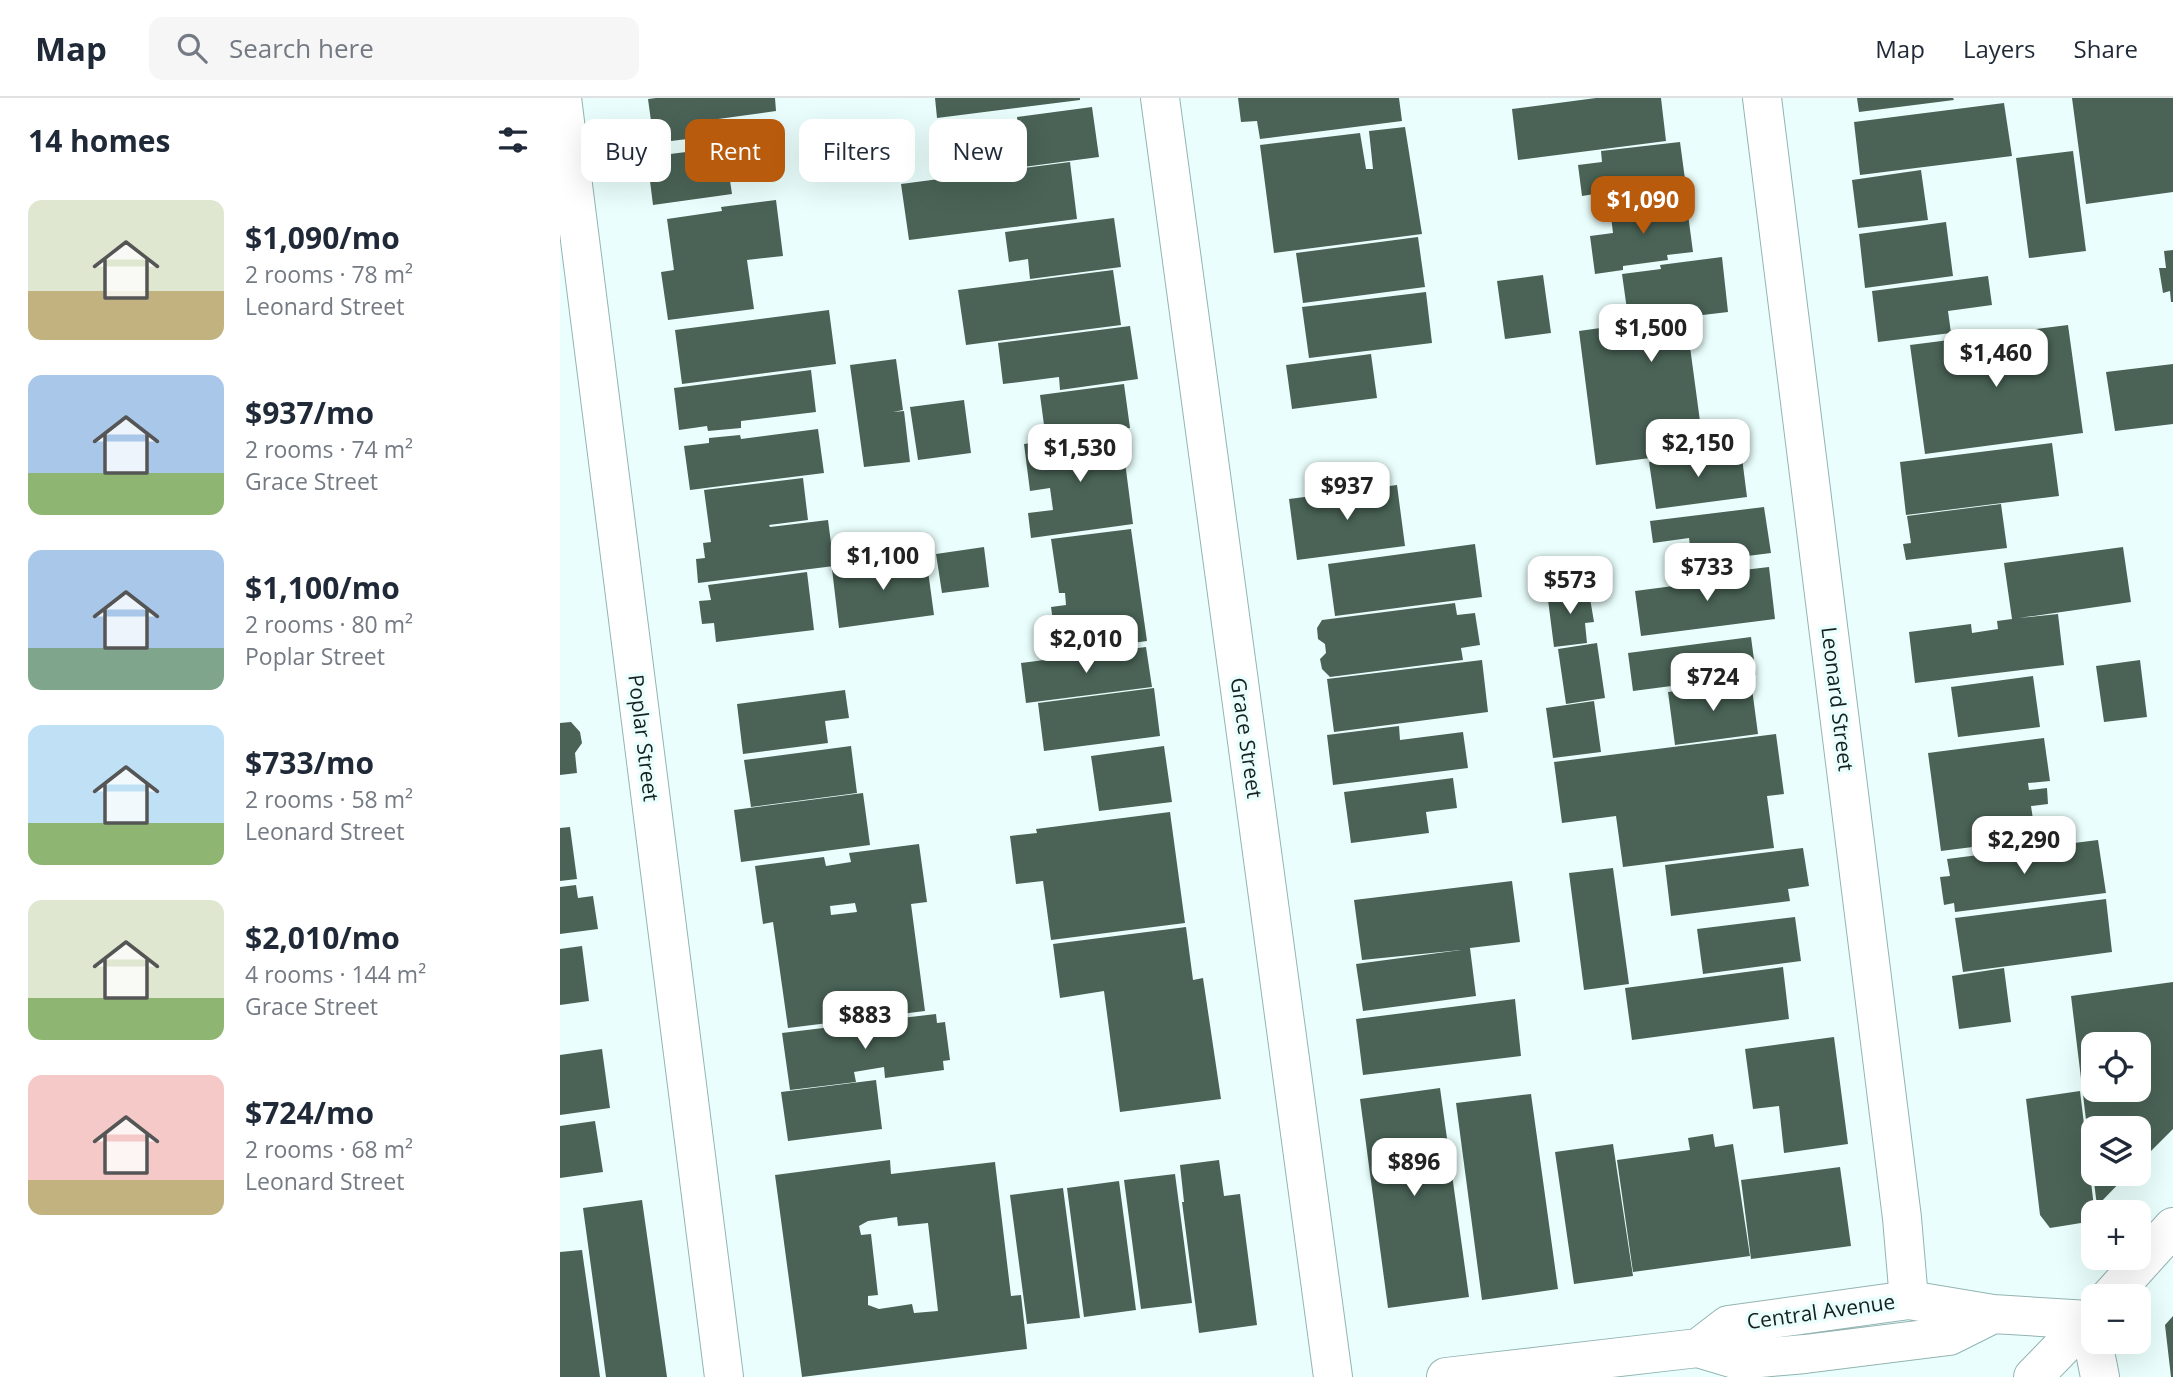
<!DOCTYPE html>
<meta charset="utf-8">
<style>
body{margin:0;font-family:"Open Sans",sans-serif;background:#f6f6f7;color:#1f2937;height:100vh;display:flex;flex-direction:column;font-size:26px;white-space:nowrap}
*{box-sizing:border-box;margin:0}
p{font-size:23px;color:#747a83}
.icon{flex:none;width:38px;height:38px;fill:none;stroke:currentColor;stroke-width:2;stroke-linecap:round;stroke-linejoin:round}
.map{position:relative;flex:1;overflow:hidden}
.side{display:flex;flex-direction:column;background:#fff;width:560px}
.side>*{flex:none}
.banner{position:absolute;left:21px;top:21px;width:665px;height:63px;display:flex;gap:14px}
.fabs{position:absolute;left:1521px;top:934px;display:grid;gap:14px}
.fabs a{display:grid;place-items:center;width:70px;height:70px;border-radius:14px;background:#fff;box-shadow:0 7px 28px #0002;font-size:35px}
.price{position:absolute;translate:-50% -60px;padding:0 16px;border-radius:14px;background:#fff;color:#222;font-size:23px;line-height:46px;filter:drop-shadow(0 2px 4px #0008)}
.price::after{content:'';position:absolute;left:50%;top:42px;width:21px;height:16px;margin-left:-10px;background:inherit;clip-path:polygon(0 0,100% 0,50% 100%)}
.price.current{background:#b95b0c;color:#fff}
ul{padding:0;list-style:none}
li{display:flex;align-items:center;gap:21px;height:175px;padding:0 28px}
li span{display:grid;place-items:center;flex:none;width:196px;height:140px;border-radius:14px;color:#555}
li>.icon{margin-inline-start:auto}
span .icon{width:84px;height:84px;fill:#fffc;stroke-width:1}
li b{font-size:30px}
h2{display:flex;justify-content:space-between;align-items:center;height:84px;padding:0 28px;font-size:30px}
.pill{padding:0 24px;border-radius:14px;background:#fff;box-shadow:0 7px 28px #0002;font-size:24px;line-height:63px}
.pill.current{background:#b95b0c;color:#fff}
header{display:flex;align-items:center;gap:42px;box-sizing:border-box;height:98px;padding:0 35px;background:#fff;border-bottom:2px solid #e0e1e3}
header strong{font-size:33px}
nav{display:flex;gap:38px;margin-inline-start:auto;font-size:24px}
.search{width:490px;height:63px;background:#f6f6f7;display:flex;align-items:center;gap:18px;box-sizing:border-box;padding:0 24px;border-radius:14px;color:#747a83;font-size:26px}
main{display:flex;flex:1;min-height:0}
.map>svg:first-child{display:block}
.building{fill:#4a6356;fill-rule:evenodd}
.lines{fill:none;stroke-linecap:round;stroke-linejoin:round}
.minor-casing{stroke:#93b4b2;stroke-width:40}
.major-casing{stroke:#93b4b2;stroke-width:40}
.minor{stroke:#fff;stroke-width:38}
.major{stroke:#fff;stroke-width:38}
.labels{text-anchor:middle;stroke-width:7;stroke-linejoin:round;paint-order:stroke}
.street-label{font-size:21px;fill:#142120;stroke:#eafffd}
</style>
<header>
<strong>Map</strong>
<div class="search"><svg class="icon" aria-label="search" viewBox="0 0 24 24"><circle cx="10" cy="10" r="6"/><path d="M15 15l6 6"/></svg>Search here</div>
<nav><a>Map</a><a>Layers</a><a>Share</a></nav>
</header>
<main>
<section class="side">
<h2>14 homes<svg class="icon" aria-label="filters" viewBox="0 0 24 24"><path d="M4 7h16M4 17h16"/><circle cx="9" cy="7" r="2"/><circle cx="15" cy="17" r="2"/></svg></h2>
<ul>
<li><span style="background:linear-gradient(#dfe7d0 65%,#c2b280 0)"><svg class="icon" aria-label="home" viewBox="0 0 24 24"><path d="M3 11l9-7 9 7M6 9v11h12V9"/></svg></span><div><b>$1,090/mo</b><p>2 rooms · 78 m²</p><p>Leonard Street</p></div></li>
<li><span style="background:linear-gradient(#a9c7e8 70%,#8fb573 0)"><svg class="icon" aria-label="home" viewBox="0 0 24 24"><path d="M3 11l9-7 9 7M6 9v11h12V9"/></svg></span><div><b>$937/mo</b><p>2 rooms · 74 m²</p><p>Grace Street</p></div></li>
<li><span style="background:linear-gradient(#a9c7e8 70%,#7fa58c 0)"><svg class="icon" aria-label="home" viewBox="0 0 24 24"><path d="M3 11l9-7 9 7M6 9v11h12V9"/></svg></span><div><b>$1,100/mo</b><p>2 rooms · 80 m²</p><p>Poplar Street</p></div></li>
<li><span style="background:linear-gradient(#bfe0f5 70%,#8fb573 0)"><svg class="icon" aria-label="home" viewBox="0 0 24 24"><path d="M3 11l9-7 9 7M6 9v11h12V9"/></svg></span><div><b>$733/mo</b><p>2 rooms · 58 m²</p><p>Leonard Street</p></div></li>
<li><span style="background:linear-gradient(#dfe7d0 70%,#8fb573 0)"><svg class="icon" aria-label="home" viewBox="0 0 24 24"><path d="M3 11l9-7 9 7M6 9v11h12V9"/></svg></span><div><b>$2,010/mo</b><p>4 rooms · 144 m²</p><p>Grace Street</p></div></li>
<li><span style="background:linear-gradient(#f6c9c9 75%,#c2b280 0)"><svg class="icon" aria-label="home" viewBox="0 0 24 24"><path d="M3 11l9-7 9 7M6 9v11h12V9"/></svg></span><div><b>$724/mo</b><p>2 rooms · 68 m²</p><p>Leonard Street</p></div></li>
</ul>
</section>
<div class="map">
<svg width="1613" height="1279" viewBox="0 0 1613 1279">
<rect width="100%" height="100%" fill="#eafffd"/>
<path class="building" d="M 96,0 L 215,0 L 216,13 L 151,22 L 153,38 L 94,45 L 88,1 Z
M 375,0 L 520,0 L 520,2 L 377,20 Z
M 678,0 L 839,0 L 842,23 L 700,41 L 697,23 L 681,24 Z
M 1036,0 L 1101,0 L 1106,43 L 958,62 L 952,11 Z
M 1297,0 L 1393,0 L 1394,2 L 1299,14 Z
M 1512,0 L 1613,0 L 1613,94 L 1526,106 Z
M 1444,5 L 1452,58 L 1300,77 L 1294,24 Z
M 532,9 L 539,59 L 463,69 L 457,19 Z
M 845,29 L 862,136 L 714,155 L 700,47 L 800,35 L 806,71 L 813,71 L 809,33 Z
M 1120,44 L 1127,96 L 1043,107 L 1041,95 L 1022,98 L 1018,67 L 1042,64 L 1041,53 Z
M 165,49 L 172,96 L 93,107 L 87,59 Z
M 1513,53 L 1526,153 L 1469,160 L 1456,60 Z
M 510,64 L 517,121 L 349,142 L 341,86 Z
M 1361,72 L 1368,122 L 1298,130 L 1292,82 Z
M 1126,101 L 1133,154 L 1107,157 L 1108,162 L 1063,168 L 1063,172 L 1035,176 L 1030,138 L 1053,135 L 1050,110 Z
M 216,102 L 223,158 L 187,162 L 194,211 L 108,222 L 101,174 L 114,172 L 107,121 L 162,113 L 161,109 Z
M 554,120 L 561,169 L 470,181 L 468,161 L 449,164 L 445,134 Z
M 1386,124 L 1393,178 L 1305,190 L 1299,136 Z
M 858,139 L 865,189 L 743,205 L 736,155 Z
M 1613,152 L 1613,204 L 1611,204 L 1610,193 L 1603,195 L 1599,170 L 1606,170 L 1604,153 Z
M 1162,159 L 1168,214 L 1126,219 L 1144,353 L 1036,367 L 1019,233 L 1069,226 L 1062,176 L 1101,171 L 1100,167 Z
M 553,172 L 561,227 L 406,247 L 398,192 Z
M 983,177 L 991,235 L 945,241 L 937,183 Z
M 1428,178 L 1432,207 L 1388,213 L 1391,235 L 1318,244 L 1312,193 Z
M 866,194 L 872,245 L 749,260 L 742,209 Z
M 269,212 L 276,266 L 122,286 L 115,232 Z
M 1508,227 L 1523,335 L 1365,356 L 1350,247 Z
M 570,228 L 578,281 L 500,292 L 499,279 L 443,286 L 438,245 Z
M 811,256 L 817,300 L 732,311 L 726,267 Z
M 336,261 L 343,312 L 333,314 L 344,313 L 350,364 L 304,369 L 290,267 Z
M 1613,266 L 1613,326 L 1555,333 L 1546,274 Z
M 251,272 L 256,314 L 181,323 L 181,330 L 148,333 L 147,328 L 119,332 L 114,290 Z
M 564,286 L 570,330 L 486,342 L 480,297 Z
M 404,302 L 411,355 L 358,362 L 350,309 Z
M 258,331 L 264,375 L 130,392 L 124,348 L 149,345 L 149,340 L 180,337 L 181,341 Z
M 561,333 L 573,426 L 471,440 L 468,415 L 493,412 L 490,390 L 470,393 L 464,346 Z
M 1492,345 L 1499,398 L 1346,417 L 1340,364 Z
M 1181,352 L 1187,399 L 1096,411 L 1089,364 Z
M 243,380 L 248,422 L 209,427 L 210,429 L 268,422 L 274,468 L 138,485 L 136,461 L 145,460 L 143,445 L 151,444 L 144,392 Z
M 837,387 L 845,448 L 737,462 L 729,401 Z
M 1441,406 L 1447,450 L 1346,462 L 1343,446 L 1351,445 L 1347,418 Z
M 1204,409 L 1211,455 L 1132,465 L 1129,440 L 1093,445 L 1090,423 Z
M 571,431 L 587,543 L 513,553 L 512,551 L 497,552 L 491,509 L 506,507 L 505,495 L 499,495 L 491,441 Z
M 915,446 L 922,499 L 775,518 L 768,466 Z
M 424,449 L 429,489 L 382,495 L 376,456 Z
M 1563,449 L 1571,504 L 1459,520 L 1498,516 L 1504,567 L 1355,585 L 1349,534 L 1411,526 L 1412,535 L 1438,531 L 1437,523 L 1452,521 L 1444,465 Z
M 366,458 L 374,517 L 279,530 L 272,471 Z
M 1209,469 L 1215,521 L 1081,538 L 1075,493 L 1159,482 L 1158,475 Z
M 247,474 L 254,532 L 156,544 L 154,525 L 142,526 L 139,503 L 151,502 L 148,487 Z
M 1028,488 L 1034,524 L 1025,525 L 1027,545 L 994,549 L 987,494 Z
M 895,505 L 897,517 L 915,515 L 920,547 L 901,550 L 903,562 L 770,579 L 762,571 L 760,561 L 766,555 L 765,546 L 758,541 L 757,530 L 762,522 Z
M 1191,539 L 1196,577 L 1073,593 L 1068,555 Z
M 1037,545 L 1045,600 L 1006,606 L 998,551 Z
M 586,549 L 592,589 L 466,605 L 461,565 Z
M 922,562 L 928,614 L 774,634 L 767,581 Z
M 1580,562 L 1587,619 L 1544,624 L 1536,568 Z
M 1473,578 L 1480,629 L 1398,639 L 1391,589 Z
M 1191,583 L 1198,636 L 1115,647 L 1108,594 Z
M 594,590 L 600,638 L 484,653 L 478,605 Z
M 285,592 L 289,620 L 265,623 L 268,645 L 183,656 L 177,606 Z
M 1034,603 L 1041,654 L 993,660 L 986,610 Z
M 11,624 L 20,634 L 22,645 L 15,655 L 17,675 L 0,677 L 0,625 Z
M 839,628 L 840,642 L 903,634 L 908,670 L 773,687 L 767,637 Z
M 1216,636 L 1224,696 L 1207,698 L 1214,750 L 1063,769 L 1056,718 L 1002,725 L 994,664 Z
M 1484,640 L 1490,683 L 1468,685 L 1469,692 L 1487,690 L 1488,706 L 1471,708 L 1476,741 L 1381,753 L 1368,655 Z
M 291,648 L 297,695 L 191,709 L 184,662 Z
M 604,648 L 612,704 L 539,713 L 531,658 Z
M 893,680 L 897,710 L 866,714 L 869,735 L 791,745 L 784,694 Z
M 303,695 L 310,747 L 181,764 L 174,712 Z
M 610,714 L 625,825 L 491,842 L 483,783 L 456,786 L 450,738 L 477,735 L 476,731 Z
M 10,729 L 17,781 L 0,783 L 0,730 Z
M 1538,742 L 1546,795 L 1395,814 L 1394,805 L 1384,807 L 1380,779 L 1390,778 L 1387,761 Z
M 359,746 L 367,804 L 351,806 L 365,913 L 228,930 L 213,824 L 203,826 L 195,768 L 264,759 L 266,768 L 291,764 L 289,755 ZM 295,805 L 297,814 L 271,817 L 270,808 Z
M 1243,750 L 1249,788 L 1228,791 L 1230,803 L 1111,818 L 1105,767 Z
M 1053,770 L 1069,886 L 1024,892 L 1009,775 Z
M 952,783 L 960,844 L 910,850 L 916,898 L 803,913 L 796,866 L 901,852 L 802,862 L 794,802 Z
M 16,787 L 18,800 L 33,798 L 38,831 L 0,836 L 0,789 Z
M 1546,801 L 1552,854 L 1403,874 L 1395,820 Z
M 1235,819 L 1241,863 L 1143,876 L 1137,831 Z
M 626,829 L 633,882 L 643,880 L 661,1001 L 560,1014 L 544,893 L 500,900 L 493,846 Z
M 22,848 L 29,903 L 0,907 L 0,851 Z
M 1223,869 L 1229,921 L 1072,942 L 1065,890 Z
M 1444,870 L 1451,924 L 1399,931 L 1392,878 Z
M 1613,884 L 1613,1031 L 1578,1066 L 1578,1031 L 1533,1031 L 1533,1063 L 1531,1063 L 1511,898 ZM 1533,947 L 1578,947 L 1578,992 L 1533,992 Z
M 955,901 L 961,958 L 803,977 L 796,921 Z
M 376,916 L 377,925 L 385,924 L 390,962 L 383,963 L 384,972 L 325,980 L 324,969 L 294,974 L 296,984 L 230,992 L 222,935 L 288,927 L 289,935 L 317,931 L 316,923 Z
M 1274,939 L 1288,1046 L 1224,1055 L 1219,1008 L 1193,1011 L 1185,951 Z
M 42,951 L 50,1010 L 0,1017 L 0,957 Z
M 316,982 L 322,1031 L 228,1043 L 221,994 Z
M 880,990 L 909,1199 L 828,1210 L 800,1001 Z
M 1520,993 L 1534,1109 L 1521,1125 L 1490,1130 L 1480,1117 L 1466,1001 Z
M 971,996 L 998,1191 L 922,1202 L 896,1005 Z
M 35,1023 L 43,1074 L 0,1080 L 0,1028 Z
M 1153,1036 L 1155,1049 L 1173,1046 L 1190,1158 L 1073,1174 L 1057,1062 L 1130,1052 L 1128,1040 Z
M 1053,1046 L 1073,1178 L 1014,1186 L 995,1054 Z
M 330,1062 L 331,1076 L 435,1064 L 451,1198 L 461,1197 L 467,1251 L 242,1279 L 215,1077 ZM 337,1119 L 338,1128 L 368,1125 L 378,1213 L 354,1215 L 352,1206 L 319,1211 L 308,1207 L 308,1198 L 318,1197 L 311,1136 L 301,1137 L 299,1128 L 308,1123 Z
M 659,1062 L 664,1098 L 680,1096 L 697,1227 L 639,1235 L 622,1104 L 624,1104 L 620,1067 Z
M 1280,1069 L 1291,1148 L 1191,1161 L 1181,1082 Z
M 615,1076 L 632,1205 L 581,1211 L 564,1082 Z
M 1533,1076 L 1568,1076 L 1537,1108 Z
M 559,1083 L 576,1212 L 524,1219 L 507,1090 Z
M 503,1090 L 520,1220 L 467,1226 L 450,1097 Z
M 82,1102 L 107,1279 L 46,1279 L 23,1110 Z
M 22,1152 L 40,1279 L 0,1279 L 0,1154 Z
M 1613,1218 L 1613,1279 L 1611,1279 L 1605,1227 Z"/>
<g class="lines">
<g class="minor-casing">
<path id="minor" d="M 2,0 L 164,1279
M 600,0 L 773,1279
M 1202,0 L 1342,1120 L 1349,1202
M 1533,1244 L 1540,1279"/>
</g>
<g class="major-casing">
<path id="major" d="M 1550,1199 L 1613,1129
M 1138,1250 L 1168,1227 L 1349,1202 L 1433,1216 L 1529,1222
M 886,1279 L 1138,1250 L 1178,1262 L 1245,1256 L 1389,1238 L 1433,1216
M 1473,1279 L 1533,1217"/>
</g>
<use href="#minor" class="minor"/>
<use href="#major" class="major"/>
</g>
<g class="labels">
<g class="street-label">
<text transform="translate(1277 601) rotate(83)" y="7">Leonard Street</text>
<text transform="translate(83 640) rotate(83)" y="7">Poplar Street</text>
<text transform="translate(686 640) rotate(82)" y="7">Grace Street</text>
<text transform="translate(1261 1214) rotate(-8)" y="7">Central Avenue</text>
</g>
</g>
</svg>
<div class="fabs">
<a><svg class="icon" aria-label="locate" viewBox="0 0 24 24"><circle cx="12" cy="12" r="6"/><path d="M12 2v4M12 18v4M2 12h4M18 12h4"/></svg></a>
<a><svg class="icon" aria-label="layers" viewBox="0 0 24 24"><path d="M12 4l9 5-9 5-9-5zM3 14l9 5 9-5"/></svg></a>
<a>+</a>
<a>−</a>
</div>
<b class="price current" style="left:1083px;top:138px">$1,090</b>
<b class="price" style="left:1091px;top:266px">$1,500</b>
<b class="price" style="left:1436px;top:291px">$1,460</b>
<b class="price" style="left:1138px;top:381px">$2,150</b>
<b class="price" style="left:520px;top:386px">$1,530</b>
<b class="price" style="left:787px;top:424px">$937</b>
<b class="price" style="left:323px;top:494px">$1,100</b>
<b class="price" style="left:1147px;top:505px">$733</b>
<b class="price" style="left:1010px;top:518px">$573</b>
<b class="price" style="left:526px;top:577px">$2,010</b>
<b class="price" style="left:1153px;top:615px">$724</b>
<b class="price" style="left:1464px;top:778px">$2,290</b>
<b class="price" style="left:305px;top:953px">$883</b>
<b class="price" style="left:854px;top:1100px">$896</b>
<div class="banner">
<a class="pill">Buy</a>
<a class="pill current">Rent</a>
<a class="pill">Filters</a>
<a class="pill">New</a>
</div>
</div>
</main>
